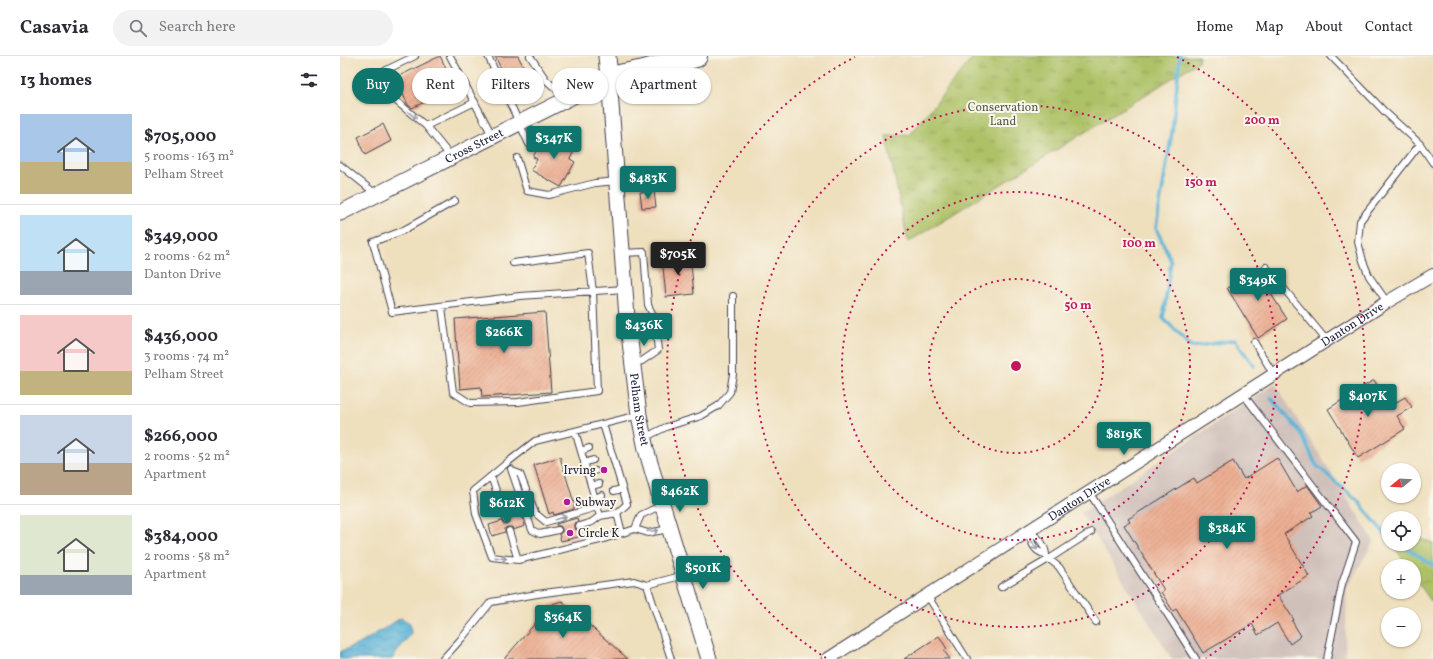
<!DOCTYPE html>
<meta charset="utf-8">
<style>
body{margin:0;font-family:Vollkorn,serif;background:#f2f2f3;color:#2b2b33;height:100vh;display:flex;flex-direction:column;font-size:15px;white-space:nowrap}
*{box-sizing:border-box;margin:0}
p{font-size:13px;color:#7c7c81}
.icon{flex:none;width:22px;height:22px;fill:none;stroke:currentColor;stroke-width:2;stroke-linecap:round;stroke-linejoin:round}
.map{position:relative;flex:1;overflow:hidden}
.panel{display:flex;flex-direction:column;background:#fff;width:340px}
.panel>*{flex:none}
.hud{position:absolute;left:12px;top:12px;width:380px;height:36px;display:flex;gap:8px}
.needle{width:26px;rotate:252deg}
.controls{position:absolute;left:1041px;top:407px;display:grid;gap:8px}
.controls a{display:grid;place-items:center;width:40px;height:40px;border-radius:50%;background:#fff;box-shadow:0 1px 3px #0004;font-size:20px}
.price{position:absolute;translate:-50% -34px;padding:0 9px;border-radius:4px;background:#0f766e;color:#fff;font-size:13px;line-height:26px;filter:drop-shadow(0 1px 2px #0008)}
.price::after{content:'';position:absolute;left:50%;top:24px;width:12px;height:9px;margin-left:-6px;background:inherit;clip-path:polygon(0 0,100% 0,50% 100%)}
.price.current{background:#222;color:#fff}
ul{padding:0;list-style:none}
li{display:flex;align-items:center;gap:12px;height:100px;padding:0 20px}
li+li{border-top:1px solid #e1e1e2}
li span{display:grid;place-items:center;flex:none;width:112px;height:80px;border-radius:0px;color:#555}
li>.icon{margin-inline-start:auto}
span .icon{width:48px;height:48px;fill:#fffc;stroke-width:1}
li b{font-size:17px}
h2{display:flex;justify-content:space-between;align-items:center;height:48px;padding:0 20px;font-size:17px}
.chip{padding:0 14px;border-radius:18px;background:#fff;box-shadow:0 1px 3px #0004;font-size:14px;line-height:36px}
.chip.current{background:#0f766e;color:#fff}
header{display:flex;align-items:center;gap:24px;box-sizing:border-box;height:56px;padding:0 20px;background:#fff;border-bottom:1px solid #e1e1e2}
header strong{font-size:19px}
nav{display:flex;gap:22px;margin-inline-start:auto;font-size:14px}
.search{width:280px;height:36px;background:#f2f2f3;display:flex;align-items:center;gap:10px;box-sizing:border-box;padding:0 14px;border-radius:22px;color:#7c7c81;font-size:15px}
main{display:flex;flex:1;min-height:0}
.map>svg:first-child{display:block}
.industrial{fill:#cfc0ba}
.park{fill:url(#park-tufts);stroke:#687250}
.water{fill:url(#water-waves);stroke:#3e6b8a}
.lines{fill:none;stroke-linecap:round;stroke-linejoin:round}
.stream{stroke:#5bb4d8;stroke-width:3.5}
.building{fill:url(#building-hatch)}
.service-casing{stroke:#413e4e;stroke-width:8}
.minor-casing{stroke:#413e4e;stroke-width:14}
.tertiary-casing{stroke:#413e4e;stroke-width:17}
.secondary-casing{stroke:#413e4e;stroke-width:19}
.motorway-casing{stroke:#413e4e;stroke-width:24}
.service{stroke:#fff;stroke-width:6}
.minor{stroke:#fff;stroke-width:12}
.tertiary{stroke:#fff;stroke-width:15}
.secondary{stroke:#fff;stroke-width:17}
.motorway{stroke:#fff;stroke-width:22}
.oneway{stroke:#9c9ca7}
.ring{fill:none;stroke:#c2185b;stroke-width:2;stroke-dasharray:2 4}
.poi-dot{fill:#b5179e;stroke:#fbf7ec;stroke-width:1.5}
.labels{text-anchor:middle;stroke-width:4;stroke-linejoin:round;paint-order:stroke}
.park-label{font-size:12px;fill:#535a4a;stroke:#fbf7ec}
.street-label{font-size:12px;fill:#22223b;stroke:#fbf7ec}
.poi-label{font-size:12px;fill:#22223b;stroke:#fbf7ec;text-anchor:start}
.centre{fill:#c2185b;stroke:#fbf7ec;stroke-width:2}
.ring-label{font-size:12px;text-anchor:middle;font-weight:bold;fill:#c2185b;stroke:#fbf7ec;stroke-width:4;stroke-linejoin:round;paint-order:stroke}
</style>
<header>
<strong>Casavia</strong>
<div class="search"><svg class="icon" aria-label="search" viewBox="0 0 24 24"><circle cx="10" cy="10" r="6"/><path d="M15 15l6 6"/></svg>Search here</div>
<nav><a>Home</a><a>Map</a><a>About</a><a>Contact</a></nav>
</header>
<main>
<section class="panel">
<h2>13 homes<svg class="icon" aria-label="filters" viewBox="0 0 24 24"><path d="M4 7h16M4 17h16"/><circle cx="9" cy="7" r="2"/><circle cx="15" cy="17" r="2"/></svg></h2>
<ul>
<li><span style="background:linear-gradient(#a9c7e8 60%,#c2b280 0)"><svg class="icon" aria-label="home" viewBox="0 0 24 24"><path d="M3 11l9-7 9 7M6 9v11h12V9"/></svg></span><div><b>$705,000</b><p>5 rooms · 163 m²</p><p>Pelham Street</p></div></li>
<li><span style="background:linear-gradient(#bfe0f5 70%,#9aa5b1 0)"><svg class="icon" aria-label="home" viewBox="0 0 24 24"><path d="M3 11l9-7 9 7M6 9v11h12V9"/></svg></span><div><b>$349,000</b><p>2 rooms · 62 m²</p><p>Danton Drive</p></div></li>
<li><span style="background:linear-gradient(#f6c9c9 70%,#c2b280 0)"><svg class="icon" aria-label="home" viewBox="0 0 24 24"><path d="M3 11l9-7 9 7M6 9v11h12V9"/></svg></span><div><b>$436,000</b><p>3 rooms · 74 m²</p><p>Pelham Street</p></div></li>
<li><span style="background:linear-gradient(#c9d6e8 60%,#b9a48a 0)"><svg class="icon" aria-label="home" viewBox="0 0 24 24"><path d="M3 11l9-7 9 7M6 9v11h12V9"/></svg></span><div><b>$266,000</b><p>2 rooms · 52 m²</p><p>Apartment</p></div></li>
<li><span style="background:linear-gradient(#dfe7d0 75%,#9aa5b1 0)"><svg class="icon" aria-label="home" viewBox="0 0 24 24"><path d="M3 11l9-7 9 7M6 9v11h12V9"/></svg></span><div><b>$384,000</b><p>2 rooms · 58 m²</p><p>Apartment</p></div></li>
</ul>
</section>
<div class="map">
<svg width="1093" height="603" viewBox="0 0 1093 603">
<defs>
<pattern id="park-tufts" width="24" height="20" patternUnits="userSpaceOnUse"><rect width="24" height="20" fill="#adc166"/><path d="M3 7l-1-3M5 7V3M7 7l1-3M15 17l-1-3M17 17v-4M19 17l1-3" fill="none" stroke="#8c9c55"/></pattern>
<pattern id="water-waves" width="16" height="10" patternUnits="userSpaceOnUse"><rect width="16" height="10" fill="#5bb4d8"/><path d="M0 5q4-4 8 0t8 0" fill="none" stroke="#4b92b0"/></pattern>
<pattern id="building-hatch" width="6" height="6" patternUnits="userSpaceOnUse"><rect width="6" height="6" fill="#ecaf93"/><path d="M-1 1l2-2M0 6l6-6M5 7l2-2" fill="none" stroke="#ca9680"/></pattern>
</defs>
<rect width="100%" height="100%" fill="#fbf7ec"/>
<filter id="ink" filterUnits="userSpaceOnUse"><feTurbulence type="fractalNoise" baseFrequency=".025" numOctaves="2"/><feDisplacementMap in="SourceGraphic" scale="8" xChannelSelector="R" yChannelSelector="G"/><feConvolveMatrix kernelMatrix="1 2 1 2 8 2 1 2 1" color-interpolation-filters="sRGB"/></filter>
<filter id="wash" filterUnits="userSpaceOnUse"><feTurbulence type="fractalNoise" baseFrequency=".012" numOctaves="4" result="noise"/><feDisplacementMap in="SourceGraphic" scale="16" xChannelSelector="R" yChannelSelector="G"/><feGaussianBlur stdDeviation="0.9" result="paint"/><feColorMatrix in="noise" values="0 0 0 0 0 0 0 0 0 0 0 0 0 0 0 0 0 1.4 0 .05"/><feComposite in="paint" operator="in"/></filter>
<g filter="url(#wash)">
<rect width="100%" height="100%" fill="#eedfbd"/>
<path class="industrial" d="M 935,328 L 1034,485 L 1007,532 L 1005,603 L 832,603 L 741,457 Z"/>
<path class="park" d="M 634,0 L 859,0 L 858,6 L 568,186 L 546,80 L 570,79 Z
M 1074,480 L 1093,487 L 1093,548 L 1074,520 L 1074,510 L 1067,510 L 1053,488 L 1074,488 Z"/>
<path class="water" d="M 61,562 L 70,567 L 71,577 L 52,603 L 0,603 L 0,596 L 21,587 Z"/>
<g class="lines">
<path class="stream" d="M 840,0 L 832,76 L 816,172 L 831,205 L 823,262 L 852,291 L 895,284 L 914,310
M 931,342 L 961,377 L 976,409 L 1018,445 L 1044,477 L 1048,480
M 1060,488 L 1093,509"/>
</g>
<g id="blocks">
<path class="building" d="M 100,0 L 115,31 L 72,52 L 68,49 L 61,34 L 55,37 L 50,28 L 56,25 L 55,22 Z
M 155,0 L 178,0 L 190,23 L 171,33 Z
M 43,68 L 51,85 L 25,99 L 20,89 L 21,88 L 18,81 Z
M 206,77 L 235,93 L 230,103 L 235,106 L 221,131 L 191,114 L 197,103 L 193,101 Z
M 314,135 L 316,151 L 302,152 L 300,136 Z
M 350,198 L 354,238 L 326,241 L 322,201 Z
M 922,213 L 936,235 L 931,238 L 947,263 L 918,282 L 887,232 L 916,214 L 917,216 Z
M 205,256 L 211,336 L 142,341 L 141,331 L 120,333 L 115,263 Z
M 1034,324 L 1050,350 L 1065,341 L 1072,351 L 1057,360 L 1065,373 L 1018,402 L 988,353 Z
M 220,401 L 235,450 L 234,450 L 234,453 L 214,459 L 213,456 L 209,458 L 194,409 Z
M 937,402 L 957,436 L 967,429 L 982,450 L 971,457 L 973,460 L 944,478 L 969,520 L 938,539 L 954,564 L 952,565 L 961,580 L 950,588 L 937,567 L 918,579 L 912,568 L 863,597 L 836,553 L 833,555 L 821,536 L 824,534 L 784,469 L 790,466 L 788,463 L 854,422 L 857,427 L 893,405 L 904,423 Z
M 182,459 L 185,470 L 173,474 L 172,471 L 168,471 L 165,472 L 165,476 L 152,480 L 149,469 L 162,465 L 163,468 L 167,468 L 170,467 L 170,462 Z
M 237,462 L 238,466 L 235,467 L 235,471 L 236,474 L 240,474 L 242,480 L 221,485 L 219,478 L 222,476 L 222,473 L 220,470 L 217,470 L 216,468 Z
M 222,545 L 288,603 L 164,603 L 212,548 Z
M 599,580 L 607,593 L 604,595 L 610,603 L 564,603 Z"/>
</g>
</g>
<g filter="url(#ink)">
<use href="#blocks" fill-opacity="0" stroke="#413e4e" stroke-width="1"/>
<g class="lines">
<g class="service-casing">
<path id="service" d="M 75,0 L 40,17 L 43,34 L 86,70 L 111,101
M 110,0 L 153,81
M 148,0 L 189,88
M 190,0 L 206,24 L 226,42
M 991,0 L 1044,55 L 1080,88
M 86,70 L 135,46
M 177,102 L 187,135 L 209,139 L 255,127 L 277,125
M 0,109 L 36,138
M 115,145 L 62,175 L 33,186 L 52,256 L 180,240 L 285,233
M 282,197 L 304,196 L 308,249 L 314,261 L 318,294 L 302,305 L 294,307
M 926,211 L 987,285
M 1047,246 L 1029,220 L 1023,205 L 1018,186 L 1020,165 L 1080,88 L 1093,107
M 102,251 L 113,336 L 130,347 L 178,346 L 257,335 L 253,235 L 248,197 L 173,207
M 914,286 L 934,319
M 903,338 L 1016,486 L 1002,528 L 987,603
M 263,368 L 195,385 L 168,406 L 133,435 L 136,458 L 152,501 L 178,504 L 264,483 L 295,473 L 308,477 L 329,473
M 235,375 L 260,460 L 277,457 L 287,448 L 263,368 L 299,359
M 304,382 L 326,371 L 361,360 L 378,350 L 390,336 L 393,318 L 393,240
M 241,395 L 249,392
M 244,407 L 253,404
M 171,413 L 192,474 L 200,478 L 218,474
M 172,415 L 180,418 L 195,457 L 206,466 L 257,451
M 247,418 L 255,415
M 151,420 L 166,464
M 251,430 L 259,428
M 274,435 L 282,433
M 749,436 L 856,603
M 255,442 L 262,439
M 277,457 L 282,477
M 239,470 L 252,466 L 260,460
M 295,473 L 301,459 L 322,449
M 169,475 L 178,504
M 688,475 C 690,482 692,491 698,495 C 703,498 705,498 709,503 L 751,476
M 688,475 C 698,481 704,486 706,498
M 307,529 L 331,603
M 661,531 L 709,503 L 719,511 L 756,566
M 587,539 L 627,603
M 103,603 L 122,582 L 151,546 L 197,538 L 294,525 L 307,529 L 344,519"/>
</g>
<g class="minor-casing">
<g id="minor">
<path id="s1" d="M 488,603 L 1047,246 L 1093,219"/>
</g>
</g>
<g class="tertiary-casing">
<g id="tertiary">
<path id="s2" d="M 0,157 L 269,22 L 287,261 L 299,359 L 306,393 L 317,431 L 369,603"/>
</g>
</g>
<g class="secondary-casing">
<path id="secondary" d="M 267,0 L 269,22"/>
</g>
<g class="motorway-casing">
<path id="motorway" d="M 269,22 L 304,15 L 356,0"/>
</g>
<use href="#service" class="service"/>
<use href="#minor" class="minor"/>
<use href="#tertiary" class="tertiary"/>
<use href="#secondary" class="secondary"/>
<use href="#motorway" class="motorway"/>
</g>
<defs><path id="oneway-shaft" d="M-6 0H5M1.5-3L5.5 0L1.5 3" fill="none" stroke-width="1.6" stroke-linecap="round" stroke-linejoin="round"/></defs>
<g class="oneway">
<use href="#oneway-shaft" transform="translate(72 59) rotate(39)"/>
<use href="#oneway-shaft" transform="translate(221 462) rotate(-16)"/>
<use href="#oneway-shaft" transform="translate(313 475) rotate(-5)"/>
<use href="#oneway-shaft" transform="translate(694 489) rotate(57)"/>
<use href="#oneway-shaft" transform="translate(161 502) rotate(7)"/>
</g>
</g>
<g class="ring">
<circle cx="676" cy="310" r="87"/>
<circle cx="676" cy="310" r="174"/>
<circle cx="676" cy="310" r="261"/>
<path d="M486 602A348 348 0 0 1 515 1M837 1A348 348 0 0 1 866 602"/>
</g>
<g class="poi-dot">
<circle cx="264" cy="414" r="4"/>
<circle cx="227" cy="446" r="4"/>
<circle cx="230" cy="477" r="4"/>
</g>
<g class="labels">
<g class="park-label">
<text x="663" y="55">Conservation<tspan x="663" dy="14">Land</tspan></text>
</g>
<g class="street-label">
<text dy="4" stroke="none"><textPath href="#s2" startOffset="150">Cross Street</textPath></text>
<text dy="4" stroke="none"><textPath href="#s1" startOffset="622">Danton Drive</textPath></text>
<text dy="4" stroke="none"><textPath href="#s2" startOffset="634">Pelham Street</textPath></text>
<text dy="4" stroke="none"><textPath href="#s1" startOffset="298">Danton Drive</textPath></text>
</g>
<g class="poi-label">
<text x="256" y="418" text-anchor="end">Irving</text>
<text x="235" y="450">Subway</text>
<text x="238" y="481">Circle K</text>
</g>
</g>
<circle cx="676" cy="310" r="6" class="centre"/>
<g class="ring-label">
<text x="922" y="68">200 m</text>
<text x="861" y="130">150 m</text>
<text x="799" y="191">100 m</text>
<text x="738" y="253">50 m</text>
</g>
</svg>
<div class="controls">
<a><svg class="needle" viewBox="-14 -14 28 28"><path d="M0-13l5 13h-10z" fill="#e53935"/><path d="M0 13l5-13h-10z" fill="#7c7c81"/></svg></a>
<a><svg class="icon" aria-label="locate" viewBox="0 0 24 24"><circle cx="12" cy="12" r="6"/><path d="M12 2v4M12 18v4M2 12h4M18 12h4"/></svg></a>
<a>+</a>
<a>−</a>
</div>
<b class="price" style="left:214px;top:104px">$347K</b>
<b class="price" style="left:308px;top:144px">$483K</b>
<b class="price current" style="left:338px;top:220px">$705K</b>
<b class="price" style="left:918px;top:246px">$349K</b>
<b class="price" style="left:304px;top:291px">$436K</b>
<b class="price" style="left:164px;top:298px">$266K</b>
<b class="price" style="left:1028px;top:362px">$407K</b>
<b class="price" style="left:784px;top:400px">$819K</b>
<b class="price" style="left:340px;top:457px">$462K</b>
<b class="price" style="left:167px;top:469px">$612K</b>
<b class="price" style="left:887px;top:494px">$384K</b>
<b class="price" style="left:363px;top:534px">$501K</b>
<b class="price" style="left:223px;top:583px">$364K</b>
<div class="hud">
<a class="chip current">Buy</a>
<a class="chip">Rent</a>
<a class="chip">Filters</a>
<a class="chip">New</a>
<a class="chip">Apartment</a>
</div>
</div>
</main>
